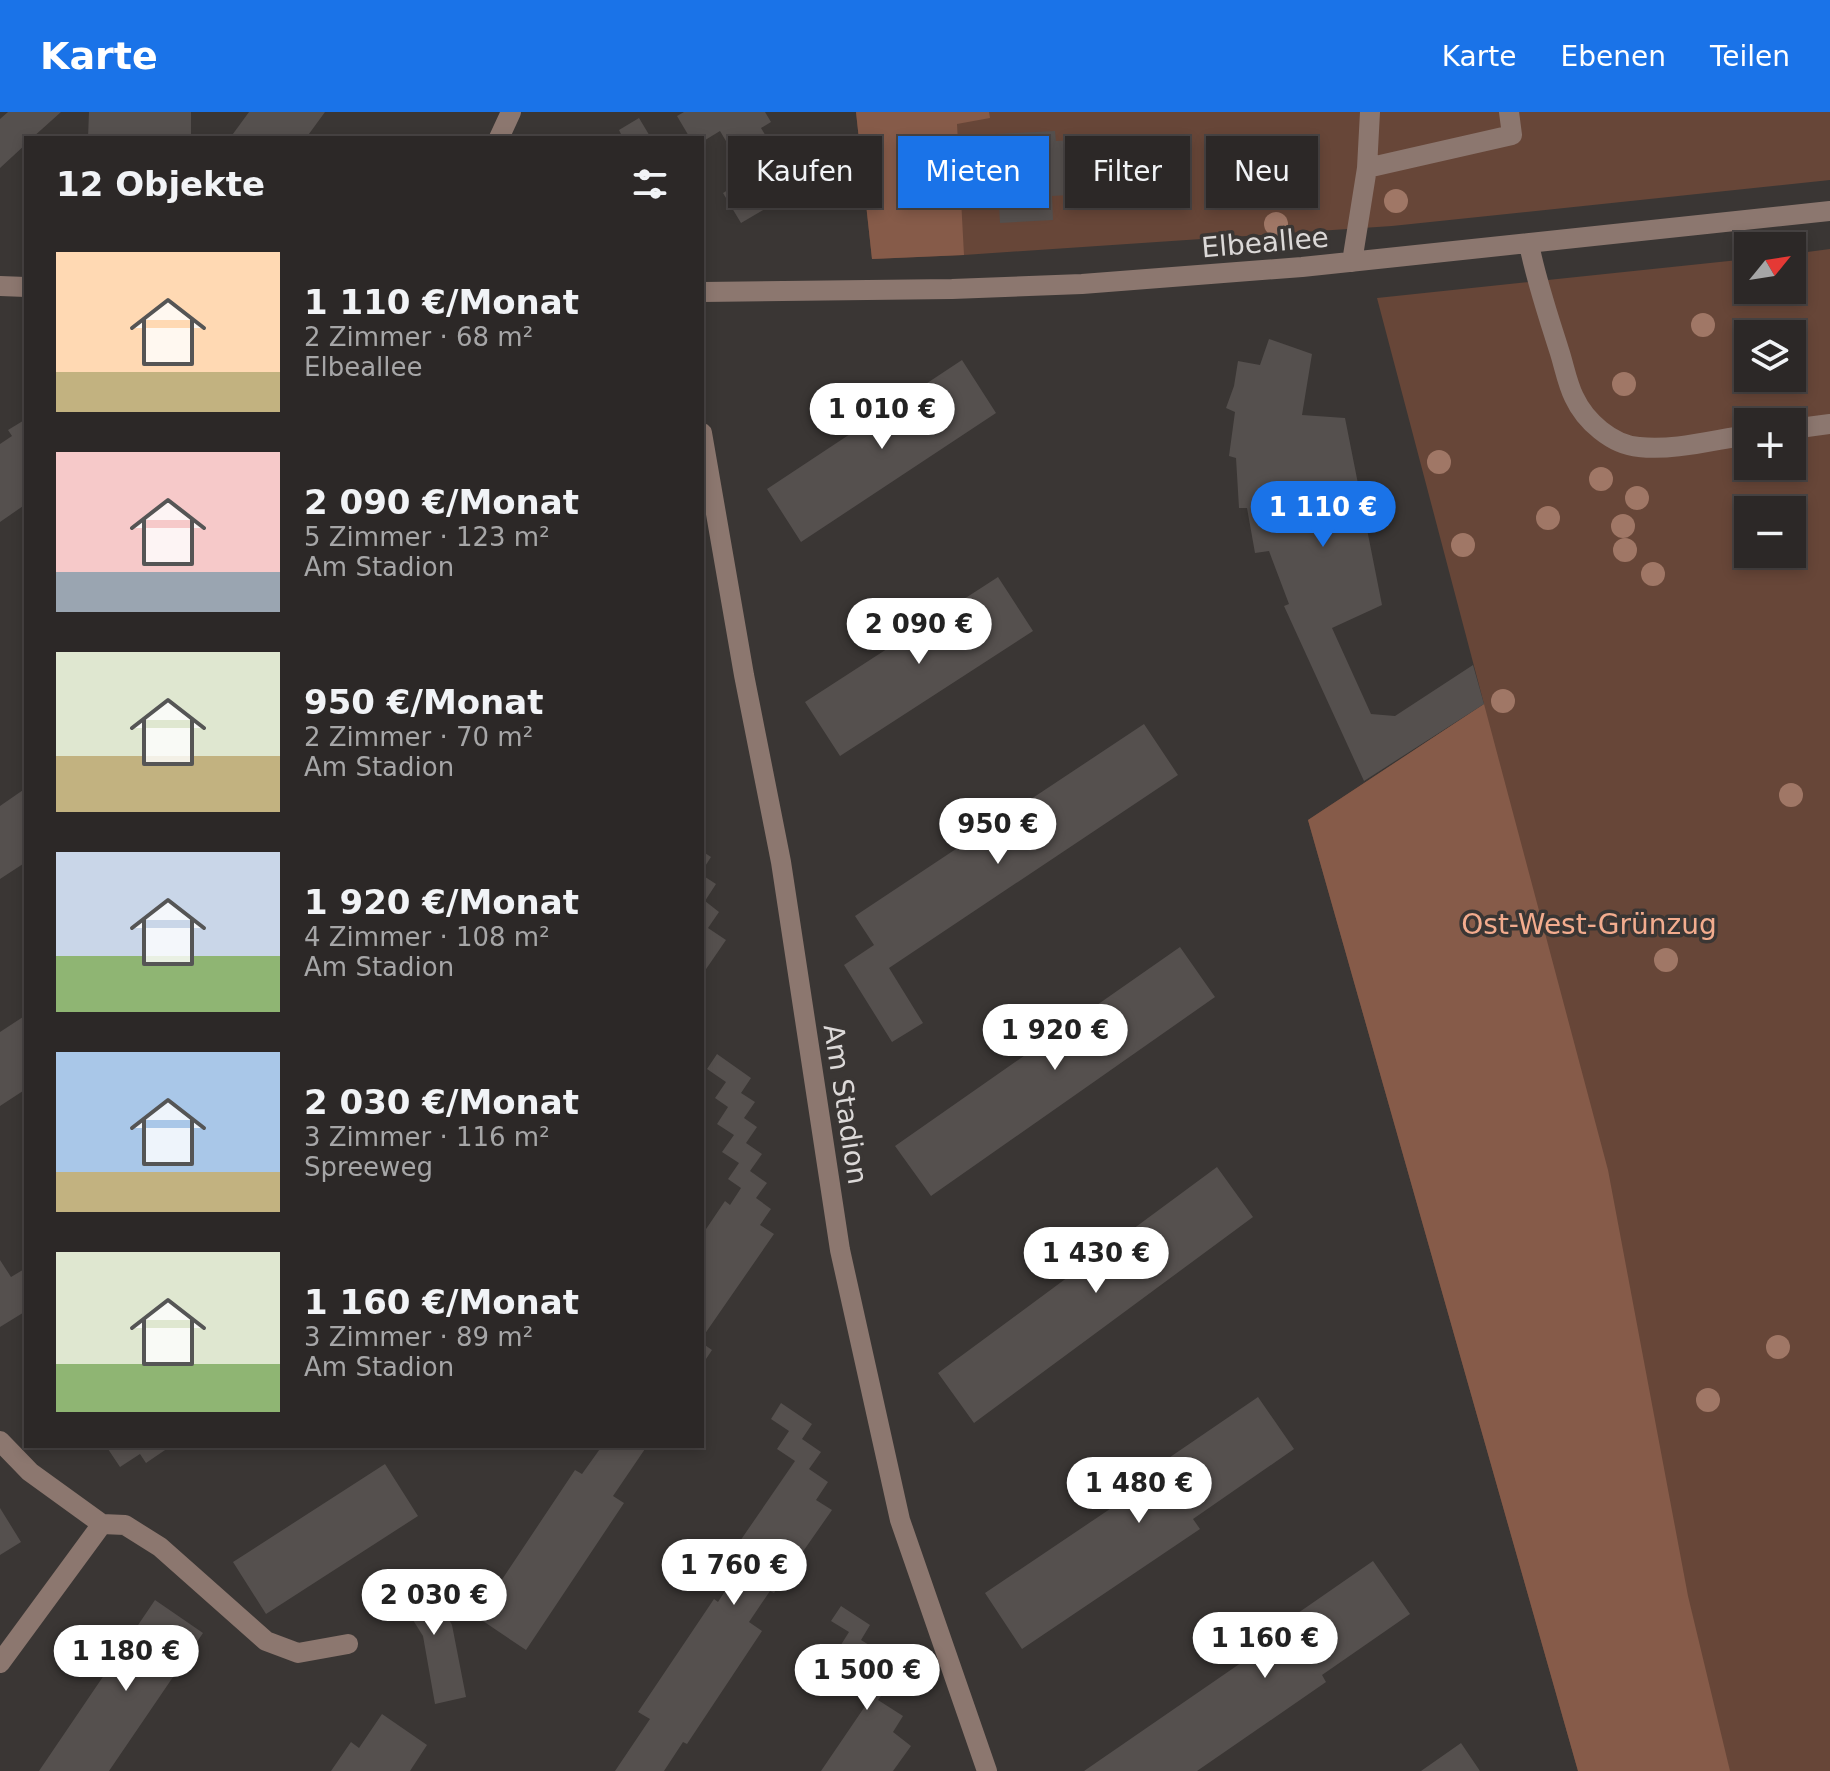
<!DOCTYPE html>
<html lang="de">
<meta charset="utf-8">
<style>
body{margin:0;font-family:"DejaVu Sans",sans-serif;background:#383433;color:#f1f3f6;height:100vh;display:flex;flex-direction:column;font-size:30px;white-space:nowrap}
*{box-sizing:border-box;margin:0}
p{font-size:26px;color:#a6a6a7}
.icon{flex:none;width:44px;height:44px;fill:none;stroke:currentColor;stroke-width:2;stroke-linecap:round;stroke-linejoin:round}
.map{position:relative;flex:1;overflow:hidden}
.details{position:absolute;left:24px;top:24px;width:680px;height:1312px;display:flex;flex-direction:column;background:#2c2827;border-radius:0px;box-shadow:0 4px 12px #0003,0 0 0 2px #484444}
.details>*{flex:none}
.hud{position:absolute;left:728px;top:24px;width:760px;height:72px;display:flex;gap:16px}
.needle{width:52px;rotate:60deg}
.fabs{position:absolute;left:1734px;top:120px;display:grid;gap:16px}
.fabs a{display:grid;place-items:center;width:72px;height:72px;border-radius:0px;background:#2c2827;box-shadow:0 4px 12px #0003,0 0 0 2px #484444;font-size:40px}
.price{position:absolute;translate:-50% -68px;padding:0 18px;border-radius:28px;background:#fff;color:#222;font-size:26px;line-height:52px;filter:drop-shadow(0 2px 4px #0008)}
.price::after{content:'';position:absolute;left:50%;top:48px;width:24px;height:18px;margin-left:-12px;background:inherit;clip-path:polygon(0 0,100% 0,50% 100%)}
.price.selected{background:#1a73e8;color:#fff}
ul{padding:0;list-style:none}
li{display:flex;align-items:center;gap:24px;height:200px;padding:0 32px}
li span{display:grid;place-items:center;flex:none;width:224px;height:160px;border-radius:0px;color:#555}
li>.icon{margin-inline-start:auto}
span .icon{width:96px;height:96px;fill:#fffc;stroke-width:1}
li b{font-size:34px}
h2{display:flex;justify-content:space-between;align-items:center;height:96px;padding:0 32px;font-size:34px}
.pill{padding:0 28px;border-radius:0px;background:#2c2827;box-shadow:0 4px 12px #0003,0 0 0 2px #484444;font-size:28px;line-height:72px}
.pill.selected{background:#1a73e8;color:#fff}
header{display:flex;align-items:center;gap:48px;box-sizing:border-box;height:112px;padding:0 40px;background:#1a73e8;color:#fff}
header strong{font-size:38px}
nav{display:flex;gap:44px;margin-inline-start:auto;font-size:28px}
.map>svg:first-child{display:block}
.green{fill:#674638;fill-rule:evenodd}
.forest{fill:#865b49}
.building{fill:#55504e}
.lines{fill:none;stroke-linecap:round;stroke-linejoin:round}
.minor{stroke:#8c776f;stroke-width:20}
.tree{fill:#a07766}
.labels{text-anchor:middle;stroke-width:7;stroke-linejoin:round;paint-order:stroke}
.street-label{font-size:28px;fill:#dcd9d8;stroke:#3a3634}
.park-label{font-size:28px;fill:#f3ac8e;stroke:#3a3634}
</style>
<header>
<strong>Karte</strong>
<nav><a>Karte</a><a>Ebenen</a><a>Teilen</a></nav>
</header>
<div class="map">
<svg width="1830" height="1659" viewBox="0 0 1830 1659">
<rect width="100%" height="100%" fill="#3a3634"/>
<path class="green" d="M 856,0 L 1830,0 L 1830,68 L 1392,114 L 964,143 L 872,147 Z
M 1830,137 L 1830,1659 L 1578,1659 L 1308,708 L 1484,592 L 1377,186 L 1748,147 L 1748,178 L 1792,178 L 1792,142 ZM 1748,222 L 1792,222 L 1792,266 L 1748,266 ZM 1748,310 L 1792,310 L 1792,354 L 1748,354 ZM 1748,398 L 1792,398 L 1792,442 L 1748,442 Z"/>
<path class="forest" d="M 856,0 L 989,0 L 990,6 L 957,12 L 964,143 L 872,147 Z
M 1484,592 L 1608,1058 L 1688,1484 L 1730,1659 L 1578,1659 L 1308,708 Z"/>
<path class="building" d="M 8,0 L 61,0 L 32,26 L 26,26 L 26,32 L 0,56 L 0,7 Z
M 89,0 L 191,0 L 191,26 L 88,26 Z
M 249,0 L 325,0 L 306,26 L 230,26 Z
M 684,0 L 765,0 L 771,10 L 761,16 L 777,42 L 802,27 L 823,63 L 741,111 L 723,81 L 748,66 L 720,19 L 702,30 L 702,26 L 690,26 L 677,4 Z
M 639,6 L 651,26 L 623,26 L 619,18 Z
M 1055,19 L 1056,29 L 1160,23 L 1165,96 L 1139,97 L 1138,79 L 1052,84 L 1053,108 L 1000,111 L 995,22 Z
M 1269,227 L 1312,242 L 1302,303 L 1345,306 L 1382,493 L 1332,516 L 1371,602 L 1395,604 L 1473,553 L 1484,592 L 1364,669 L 1284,494 L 1289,492 L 1269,439 L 1255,441 L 1247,396 L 1239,396 L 1236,346 L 1229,344 L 1235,300 L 1226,296 L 1234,274 L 1238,249 L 1260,253 Z
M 962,248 L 996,301 L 801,430 L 767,377 Z
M 26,307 L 26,392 L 0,410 L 0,332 L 12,324 L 8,318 Z
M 998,465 L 1033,519 L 840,644 L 805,590 Z
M 1144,612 L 1178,663 L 889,856 L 923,911 L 892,930 L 844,853 L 874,833 L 855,804 Z
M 26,676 L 26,750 L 0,767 L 0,694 Z
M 702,739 L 711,745 L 702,759 Z
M 702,763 L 716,772 L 705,789 L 719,800 L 708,816 L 726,828 L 702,863 Z
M 1180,835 L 1215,885 L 931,1084 L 895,1034 Z
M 26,903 L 26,977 L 0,994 L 0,920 Z
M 717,942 L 751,966 L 741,981 L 755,990 L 744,1006 L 757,1015 L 746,1031 L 762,1042 L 750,1059 L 767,1071 L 756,1086 L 771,1097 L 760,1113 L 774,1122 L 702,1226 L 702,1123 L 725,1089 L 730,1093 L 741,1076 L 728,1067 L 739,1051 L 722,1040 L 734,1023 L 717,1012 L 728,995 L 715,986 L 726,970 L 707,957 Z
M 1217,1055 L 1253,1105 L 974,1311 L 938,1261 Z
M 0,1148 L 11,1165 L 26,1156 L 26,1199 L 0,1215 Z
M 702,1231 L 712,1238 L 702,1253 Z
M 1258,1285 L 1294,1337 L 1193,1407 L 1200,1417 L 1022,1537 L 985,1481 L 1162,1362 L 1157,1354 Z
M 781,1291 L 812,1312 L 802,1327 L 821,1340 L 809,1357 L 828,1370 L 816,1388 L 832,1398 L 774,1481 L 770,1479 L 749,1510 L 762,1519 L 687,1632 L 683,1630 L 664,1659 L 615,1659 L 650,1607 L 638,1600 L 714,1487 L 718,1490 L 739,1457 L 727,1448 L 795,1349 L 777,1337 L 789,1319 L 771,1307 Z
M 106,1334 L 171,1334 L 146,1351 L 140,1342 L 120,1355 Z
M 602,1334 L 647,1334 L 613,1384 L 624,1391 L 526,1538 L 477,1505 L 575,1358 L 582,1362 Z
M 385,1352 L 418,1404 L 266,1502 L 233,1450 Z
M 0,1396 L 21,1430 L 0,1443 Z
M 1373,1449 L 1410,1502 L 1322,1563 L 1326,1570 L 1197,1659 L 1084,1659 L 1290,1517 L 1285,1510 Z
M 423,1458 L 452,1513 L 466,1585 L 435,1592 L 423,1524 L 393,1476 Z
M 155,1488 L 203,1521 L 109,1659 L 39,1659 Z
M 841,1494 L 870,1513 L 861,1528 L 879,1539 L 868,1555 L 891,1571 L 878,1588 L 903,1604 L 893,1620 L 911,1634 L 893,1659 L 821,1659 L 872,1584 L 852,1570 L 864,1553 L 839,1536 L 849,1520 L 831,1509 Z
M 382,1602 L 427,1633 L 410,1659 L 331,1659 L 351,1630 L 359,1636 Z
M 1461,1631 L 1480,1659 L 1421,1659 Z"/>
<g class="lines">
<path class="minor" d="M 499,26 L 511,0
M 1367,56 L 1512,23 L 1509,0
M 1529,132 C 1536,168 1548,203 1559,238 C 1564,253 1567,271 1574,285 C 1585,309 1612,333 1639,335 C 1674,339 1713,328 1748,323
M 1352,150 L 1367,56 L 1370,0
M 0,174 L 26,175
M 702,180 L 952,177 L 1082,172 L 1302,155 L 1830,99
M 1792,317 L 1830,312
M 702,321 L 744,563 L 781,750 L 840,1138 L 900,1408 L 987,1659
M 0,1329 L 30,1360 L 102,1412 L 0,1551
M 102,1412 L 125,1413 L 160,1435 L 266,1529 L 298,1541 L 348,1532"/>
</g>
<g class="tree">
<circle cx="1301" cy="42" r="12"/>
<circle cx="1396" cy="89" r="12"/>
<circle cx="1276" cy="112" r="12"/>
<circle cx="1703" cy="213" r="12"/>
<circle cx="1624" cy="272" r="12"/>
<circle cx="1439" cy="350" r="12"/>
<circle cx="1601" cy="367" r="12"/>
<circle cx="1637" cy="386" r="12"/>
<circle cx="1548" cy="406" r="12"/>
<circle cx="1623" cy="414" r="12"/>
<circle cx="1463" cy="433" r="12"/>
<circle cx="1625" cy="438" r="12"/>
<circle cx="1653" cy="462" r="12"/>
<circle cx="1503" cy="589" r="12"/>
<circle cx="1791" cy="683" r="12"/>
<circle cx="1666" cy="848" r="12"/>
<circle cx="1778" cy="1235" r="12"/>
<circle cx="1708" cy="1288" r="12"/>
</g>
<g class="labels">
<g class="street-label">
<text transform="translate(1265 130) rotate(-5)" y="10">Elbeallee</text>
<text transform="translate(846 992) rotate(81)" y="10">Am Stadion</text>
</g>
<g class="park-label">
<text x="1589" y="822">Ost-West-Grünzug</text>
</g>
</g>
</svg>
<div class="fabs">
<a><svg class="needle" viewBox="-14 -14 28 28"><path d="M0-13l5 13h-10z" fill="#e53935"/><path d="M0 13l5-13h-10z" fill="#a6a6a7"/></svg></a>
<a><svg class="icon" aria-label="layers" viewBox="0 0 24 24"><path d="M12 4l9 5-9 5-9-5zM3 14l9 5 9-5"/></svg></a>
<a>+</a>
<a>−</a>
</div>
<b class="price" style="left:882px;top:339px">1 010 €</b>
<b class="price selected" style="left:1323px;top:437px">1 110 €</b>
<b class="price" style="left:919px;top:554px">2 090 €</b>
<b class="price" style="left:998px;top:754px">950 €</b>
<b class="price" style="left:1055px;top:960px">1 920 €</b>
<b class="price" style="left:1096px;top:1183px">1 430 €</b>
<b class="price" style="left:1139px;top:1413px">1 480 €</b>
<b class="price" style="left:734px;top:1495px">1 760 €</b>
<b class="price" style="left:434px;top:1525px">2 030 €</b>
<b class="price" style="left:1265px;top:1568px">1 160 €</b>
<b class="price" style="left:126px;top:1581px">1 180 €</b>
<b class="price" style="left:867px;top:1600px">1 500 €</b>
<div class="hud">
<a class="pill">Kaufen</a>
<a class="pill selected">Mieten</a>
<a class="pill">Filter</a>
<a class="pill">Neu</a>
</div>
<section class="details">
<h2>12 Objekte<svg class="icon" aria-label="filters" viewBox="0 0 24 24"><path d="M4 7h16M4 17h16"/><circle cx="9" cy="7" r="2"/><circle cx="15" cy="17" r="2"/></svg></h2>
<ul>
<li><span style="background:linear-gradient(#ffd9b3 75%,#c2b280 0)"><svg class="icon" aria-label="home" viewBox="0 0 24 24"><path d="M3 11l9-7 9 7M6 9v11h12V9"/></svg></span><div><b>1 110 €/Monat</b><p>2 Zimmer · 68 m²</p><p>Elbeallee</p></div></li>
<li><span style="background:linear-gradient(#f6c9c9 75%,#9aa5b1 0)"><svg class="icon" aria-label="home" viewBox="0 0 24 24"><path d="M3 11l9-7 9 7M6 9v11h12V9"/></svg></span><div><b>2 090 €/Monat</b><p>5 Zimmer · 123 m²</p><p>Am Stadion</p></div></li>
<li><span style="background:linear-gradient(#dfe7d0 65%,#c2b280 0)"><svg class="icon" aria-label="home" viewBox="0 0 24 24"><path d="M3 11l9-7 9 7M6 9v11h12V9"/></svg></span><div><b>950 €/Monat</b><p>2 Zimmer · 70 m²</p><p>Am Stadion</p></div></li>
<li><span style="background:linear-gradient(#c9d6e8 65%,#8fb573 0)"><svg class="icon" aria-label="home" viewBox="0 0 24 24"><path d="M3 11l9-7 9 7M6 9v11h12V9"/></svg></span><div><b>1 920 €/Monat</b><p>4 Zimmer · 108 m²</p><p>Am Stadion</p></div></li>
<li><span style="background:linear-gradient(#a9c7e8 75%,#c2b280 0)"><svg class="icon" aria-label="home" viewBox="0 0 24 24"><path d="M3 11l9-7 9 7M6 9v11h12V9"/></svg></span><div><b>2 030 €/Monat</b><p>3 Zimmer · 116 m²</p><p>Spreeweg</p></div></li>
<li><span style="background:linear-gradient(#dfe7d0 70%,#8fb573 0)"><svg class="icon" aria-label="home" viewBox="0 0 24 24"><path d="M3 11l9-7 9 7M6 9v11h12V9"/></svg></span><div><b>1 160 €/Monat</b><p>3 Zimmer · 89 m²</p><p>Am Stadion</p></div></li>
</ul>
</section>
</div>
